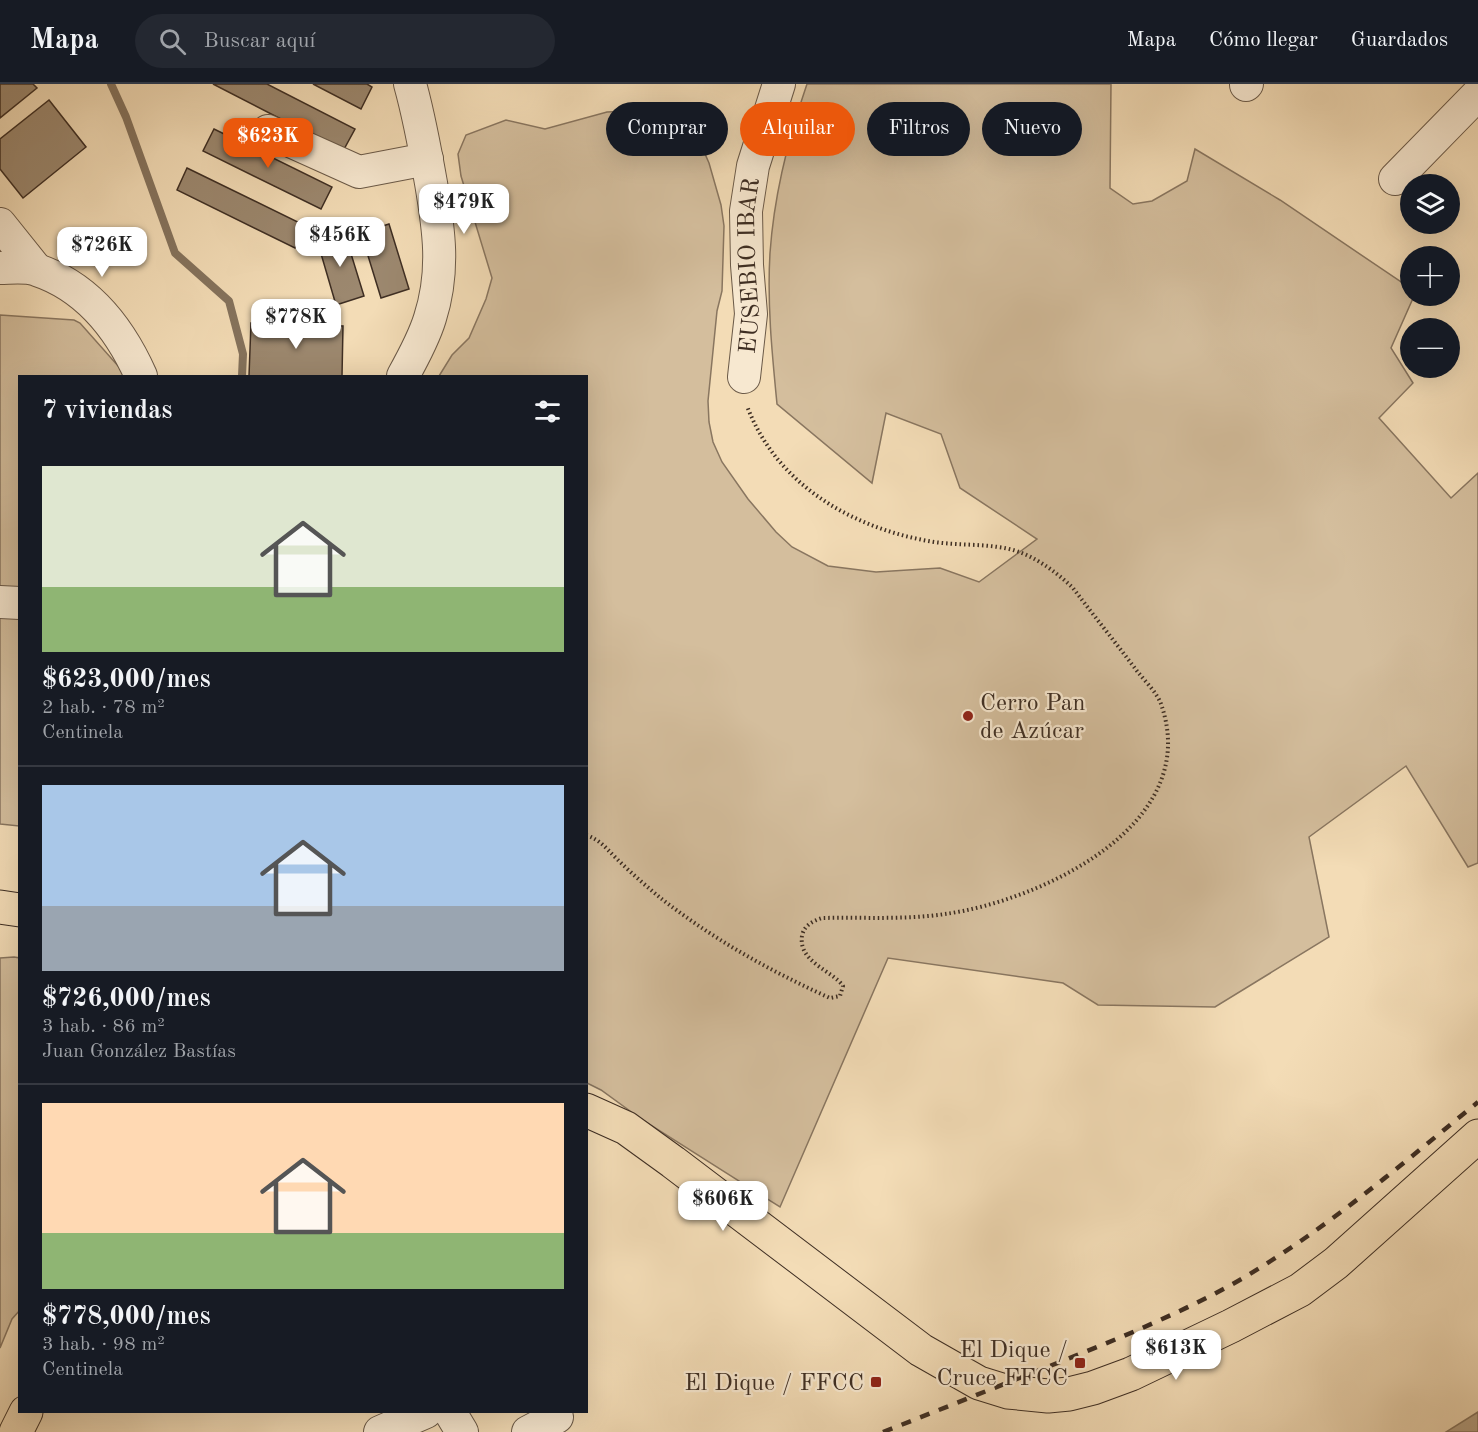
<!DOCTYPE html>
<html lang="es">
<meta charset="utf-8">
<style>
body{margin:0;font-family:"Old Standard TT",serif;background:#242831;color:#f1f3f6;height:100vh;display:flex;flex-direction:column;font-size:22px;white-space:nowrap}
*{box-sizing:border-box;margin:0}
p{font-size:20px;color:#9ea1a6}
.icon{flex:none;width:33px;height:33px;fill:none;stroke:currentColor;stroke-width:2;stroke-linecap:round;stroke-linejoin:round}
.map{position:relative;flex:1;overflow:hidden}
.side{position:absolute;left:18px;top:291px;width:570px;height:1038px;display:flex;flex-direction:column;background:#171b24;border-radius:0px;box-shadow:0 6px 24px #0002}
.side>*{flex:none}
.guide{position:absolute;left:606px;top:18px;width:570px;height:54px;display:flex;gap:12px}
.controls{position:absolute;left:1400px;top:90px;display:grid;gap:12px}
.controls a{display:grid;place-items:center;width:60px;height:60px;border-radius:50%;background:#171b24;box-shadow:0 6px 24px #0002;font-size:30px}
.price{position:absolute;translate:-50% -51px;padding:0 14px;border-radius:12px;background:#fff;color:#222;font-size:20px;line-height:39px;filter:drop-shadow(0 2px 3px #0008)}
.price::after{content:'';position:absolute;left:50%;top:36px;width:18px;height:14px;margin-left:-9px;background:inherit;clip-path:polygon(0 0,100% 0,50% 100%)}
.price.selected{background:#ea580c;color:#fff}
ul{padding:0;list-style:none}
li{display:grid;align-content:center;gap:12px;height:318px;padding:0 24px}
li+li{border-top:2px solid #363941}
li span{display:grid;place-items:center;height:186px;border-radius:0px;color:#555}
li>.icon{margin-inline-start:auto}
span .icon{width:108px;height:108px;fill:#fffc;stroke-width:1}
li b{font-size:26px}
h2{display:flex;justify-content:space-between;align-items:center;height:72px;padding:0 24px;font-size:26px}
.chip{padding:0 21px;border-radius:27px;background:#171b24;box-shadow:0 6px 24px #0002;font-size:21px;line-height:54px}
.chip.selected{background:#ea580c;color:#fff}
header{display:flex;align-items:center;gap:36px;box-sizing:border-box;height:84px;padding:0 30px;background:#171b24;border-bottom:2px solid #363941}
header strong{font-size:28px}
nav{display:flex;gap:33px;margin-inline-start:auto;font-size:21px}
.search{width:420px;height:54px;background:#242831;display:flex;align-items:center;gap:15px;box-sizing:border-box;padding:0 21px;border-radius:33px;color:#9ea1a6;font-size:22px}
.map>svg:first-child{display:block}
.green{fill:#d4be9d;stroke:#897660;stroke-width:1.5}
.water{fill:#b5a184;stroke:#85735d;stroke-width:1.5}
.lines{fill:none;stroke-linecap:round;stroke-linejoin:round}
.stream{stroke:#85735d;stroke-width:8}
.building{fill:#9c886f;stroke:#3e2e23;stroke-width:1.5}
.minor-casing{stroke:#6b5a48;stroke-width:34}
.major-casing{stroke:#3e2e23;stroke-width:35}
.path{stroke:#3e2e23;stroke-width:4;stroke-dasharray:1.5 3;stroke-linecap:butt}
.minor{stroke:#f7e8d0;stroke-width:32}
.major{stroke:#f3dcb6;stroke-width:33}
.rail{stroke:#3e2e23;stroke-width:4.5;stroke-dasharray:10 10;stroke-linecap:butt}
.poi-dot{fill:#8f2418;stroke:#f7e8d0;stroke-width:2}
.labels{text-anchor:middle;stroke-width:4.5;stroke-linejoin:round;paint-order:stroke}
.street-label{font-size:24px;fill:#3e2e23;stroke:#f7e8d0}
.poi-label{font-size:24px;fill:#3e2e23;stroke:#f7e8d0;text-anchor:end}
</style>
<header>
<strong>Mapa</strong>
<div class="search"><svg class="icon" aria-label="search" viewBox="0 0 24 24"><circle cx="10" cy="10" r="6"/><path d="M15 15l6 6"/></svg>Buscar aquí</div>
<nav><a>Mapa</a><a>Cómo llegar</a><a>Guardados</a></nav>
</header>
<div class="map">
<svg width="1478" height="1348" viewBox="0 0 1478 1348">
<rect width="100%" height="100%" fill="#f3dcb6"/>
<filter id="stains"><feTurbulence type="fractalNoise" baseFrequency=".00333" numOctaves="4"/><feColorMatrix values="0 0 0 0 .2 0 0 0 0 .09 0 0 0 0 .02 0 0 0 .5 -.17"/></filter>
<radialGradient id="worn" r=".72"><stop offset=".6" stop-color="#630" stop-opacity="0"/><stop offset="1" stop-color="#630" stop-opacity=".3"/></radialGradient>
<path class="green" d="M 807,0 L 1111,0 L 1110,104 L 1133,120 L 1152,117 L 1187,97 L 1195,65 L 1280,116 L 1410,204 L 1410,212 L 1414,212 L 1391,264 L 1413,299 L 1379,334 L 1451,414 L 1478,389 L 1478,779 L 1468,783 L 1406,682 L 1309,753 L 1329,853 L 1215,923 L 1098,921 L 1063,899 L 888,874 L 780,1123 L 641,1035 L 601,1006 L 587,999 L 586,292 L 439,292 L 452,271 L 469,254 L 486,215 L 492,194 L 461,92 L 458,70 L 466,51 L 506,36 L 545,45 L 607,28 L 630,27 L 671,34 L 688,44 L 701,61 L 709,79 L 721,121 L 724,142 L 722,207 L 717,227 L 708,317 L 709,338 L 713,358 L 722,378 L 748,415 L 776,448 L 792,463 L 828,482 L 876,488 L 940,484 L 979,498 L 1037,455 L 960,404 L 941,350 L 886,329 L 872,399 L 777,320 C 772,269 767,219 770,169 C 774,111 788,55 807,0 Z
M 0,231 L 74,236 L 80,239 L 127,292 L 20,292 L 19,742 L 0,740 Z
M 14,873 L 20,874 L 20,1226 L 12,1235 L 0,1264 L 0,874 Z"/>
<path class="water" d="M 1478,1328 L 1478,1348 L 1446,1348 Z"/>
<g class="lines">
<path class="stream" d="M 111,0 L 126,33 L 175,169 L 229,217 L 243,270 L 242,292"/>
</g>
<path class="building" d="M 0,0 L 33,0 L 37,4 L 0,34 Z
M 213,0 L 267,0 L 355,45 L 343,67 Z
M 313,0 L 367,0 L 372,3 L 361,25 Z
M 49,16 L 86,63 L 23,114 L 0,85 L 0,55 Z
M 214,45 L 332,103 L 321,125 L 203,67 Z
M 187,84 L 306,142 L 295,164 L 177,106 Z
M 389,140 L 409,205 L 381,214 L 361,149 Z
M 344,147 L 364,212 L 336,221 L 317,156 Z
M 251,239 L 343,242 L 342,292 L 249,292 Z"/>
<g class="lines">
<g class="minor-casing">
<g id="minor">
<path d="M 1246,1 L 1247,0"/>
<path d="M 268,47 L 359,88 L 427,75"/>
<path d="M 1395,95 L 1478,10"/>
<path d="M 0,140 L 36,185"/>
<path d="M 0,184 C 11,184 27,182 37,186 C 88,203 120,245 141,292"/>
<path d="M 403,292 C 413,274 424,254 430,234 C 445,187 439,146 431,99 C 425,65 419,32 410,0"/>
<path id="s1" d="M 744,293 L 751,230 L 747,181 L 746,127 L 753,82 L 779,0"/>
<path d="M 0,518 L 20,519"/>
<path d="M 450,1328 L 462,1348"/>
<path d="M 380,1348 L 426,1328"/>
<path d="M 528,1348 L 557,1333"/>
</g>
</g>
<g class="major-casing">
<path id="major" d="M 0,823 L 20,826
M 586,1026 L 626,1044 L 673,1078 L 921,1266 L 979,1299 L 1008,1308 L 1048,1312 L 1069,1310 L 1093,1304 L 1131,1290 L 1231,1242 L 1300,1206 L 1336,1179 L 1478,1052
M 16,1348 L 26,1328"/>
</g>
<path class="path" d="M 586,751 C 600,756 605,763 615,773 C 630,788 647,803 663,816 C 715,856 770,887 830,914 L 840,912 L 843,902 C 833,887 798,878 802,852 C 804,841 813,837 822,834 C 863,833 905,836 945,830 C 1040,817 1204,741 1161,620 C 1157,609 1145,597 1137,587 C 1116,559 1094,532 1073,504 C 1053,485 1027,466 998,463 C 977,460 956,461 934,458 C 854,445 777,402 747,322"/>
<use href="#minor" class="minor"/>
<use href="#major" class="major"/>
<path class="rail" d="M 883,1348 C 942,1325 1001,1301 1060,1278 C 1120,1254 1181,1229 1238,1197 C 1324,1147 1401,1081 1478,1018"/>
</g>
<g class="poi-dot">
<circle cx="968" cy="632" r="6"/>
<rect x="1074" y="1273" width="12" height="12" rx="3"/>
<rect x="870" y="1292" width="12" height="12" rx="3"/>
</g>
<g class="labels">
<g class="street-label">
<text dy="8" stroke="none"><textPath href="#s1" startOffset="112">EUSEBIO IBAR</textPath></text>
</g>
<g class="poi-label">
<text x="980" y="626" text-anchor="start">Cerro Pan<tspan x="980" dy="28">de Azúcar</tspan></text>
<text x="1068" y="1273">El Dique /<tspan x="1068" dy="28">Cruce FFCC</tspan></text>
<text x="864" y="1306">El Dique / FFCC</text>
</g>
</g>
<rect width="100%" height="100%" filter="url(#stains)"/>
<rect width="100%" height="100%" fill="url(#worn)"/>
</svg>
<div class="controls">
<a><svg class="icon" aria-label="layers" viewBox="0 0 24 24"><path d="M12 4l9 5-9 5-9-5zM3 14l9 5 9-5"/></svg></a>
<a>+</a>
<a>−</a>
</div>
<b class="price selected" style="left:268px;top:85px">$623K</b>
<b class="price" style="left:464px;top:151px">$479K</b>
<b class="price" style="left:340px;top:184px">$456K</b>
<b class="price" style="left:102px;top:194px">$726K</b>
<b class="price" style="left:296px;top:266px">$778K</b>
<b class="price" style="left:723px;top:1148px">$606K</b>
<b class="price" style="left:1176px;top:1297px">$613K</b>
<div class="guide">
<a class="chip">Comprar</a>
<a class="chip selected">Alquilar</a>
<a class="chip">Filtros</a>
<a class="chip">Nuevo</a>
</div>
<section class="side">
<h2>7 viviendas<svg class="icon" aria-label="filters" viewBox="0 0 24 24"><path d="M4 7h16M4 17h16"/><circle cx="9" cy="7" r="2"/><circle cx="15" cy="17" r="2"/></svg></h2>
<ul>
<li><span style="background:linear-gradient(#dfe7d0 65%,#8fb573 0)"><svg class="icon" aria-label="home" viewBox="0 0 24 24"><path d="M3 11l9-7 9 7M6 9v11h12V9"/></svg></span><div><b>$623,000/mes</b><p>2 hab. · 78 m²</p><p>Centinela</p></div></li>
<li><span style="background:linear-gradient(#a9c7e8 65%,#9aa5b1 0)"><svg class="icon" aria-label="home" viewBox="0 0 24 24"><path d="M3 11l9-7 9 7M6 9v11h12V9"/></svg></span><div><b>$726,000/mes</b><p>3 hab. · 86 m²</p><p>Juan González Bastías</p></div></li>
<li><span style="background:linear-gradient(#ffd9b3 70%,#8fb573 0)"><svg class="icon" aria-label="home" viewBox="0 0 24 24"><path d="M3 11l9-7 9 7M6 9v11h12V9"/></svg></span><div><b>$778,000/mes</b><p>3 hab. · 98 m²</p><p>Centinela</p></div></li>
</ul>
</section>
</div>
